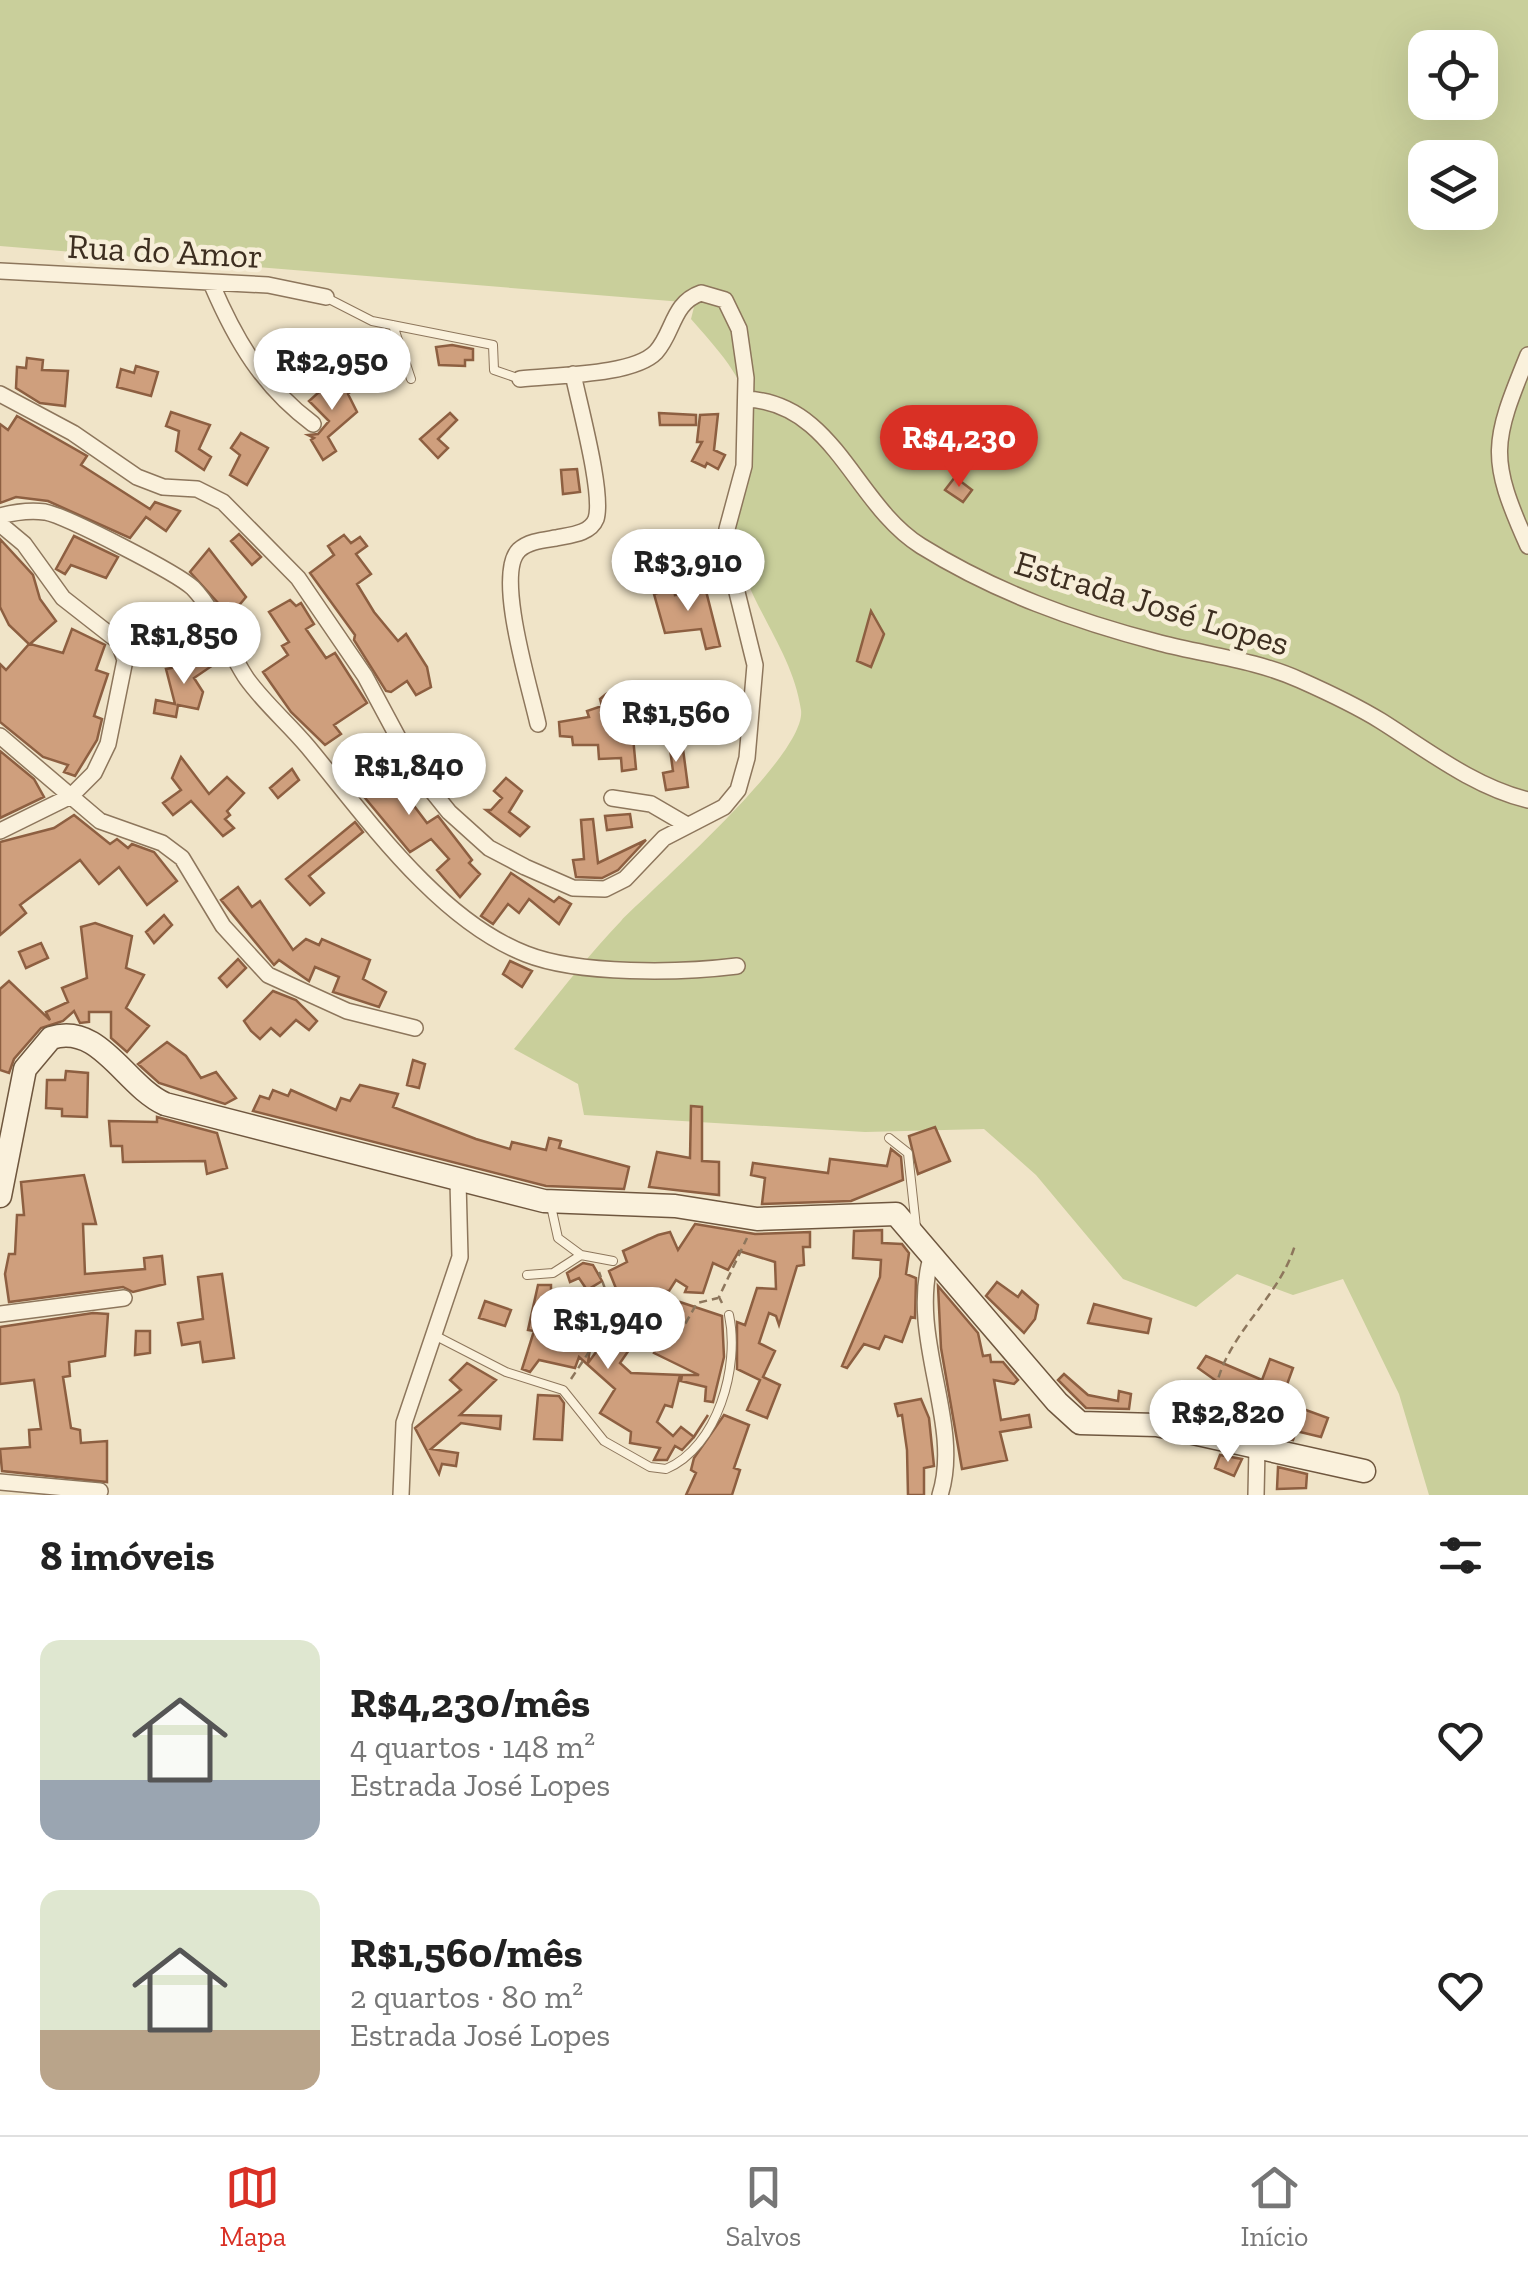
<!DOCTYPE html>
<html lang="pt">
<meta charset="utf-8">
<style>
body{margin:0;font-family:"Zilla Slab",serif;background:#f2f2f2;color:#222;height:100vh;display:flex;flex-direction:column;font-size:38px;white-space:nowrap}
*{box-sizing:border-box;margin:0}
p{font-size:32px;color:#767676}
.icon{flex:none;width:55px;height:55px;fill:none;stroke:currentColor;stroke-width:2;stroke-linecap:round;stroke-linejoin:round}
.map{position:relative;height:1495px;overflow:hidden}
.sheet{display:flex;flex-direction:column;background:#fff;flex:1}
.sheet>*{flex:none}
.tools{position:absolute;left:1408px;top:30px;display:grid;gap:20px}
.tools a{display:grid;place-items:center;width:90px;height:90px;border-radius:20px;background:#fff;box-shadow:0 10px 40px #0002;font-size:50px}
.price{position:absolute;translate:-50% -85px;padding:0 22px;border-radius:35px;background:#fff;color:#222;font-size:32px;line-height:65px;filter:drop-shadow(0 2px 5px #0008)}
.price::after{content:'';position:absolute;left:50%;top:60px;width:30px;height:22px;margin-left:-15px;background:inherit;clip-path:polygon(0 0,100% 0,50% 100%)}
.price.selected{background:#d93025;color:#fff}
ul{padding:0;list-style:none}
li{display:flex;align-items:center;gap:30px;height:250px;padding:0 40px}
li span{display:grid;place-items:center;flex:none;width:280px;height:200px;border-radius:20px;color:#555}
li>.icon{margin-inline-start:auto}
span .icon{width:120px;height:120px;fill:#fffc;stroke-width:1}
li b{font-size:42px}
h2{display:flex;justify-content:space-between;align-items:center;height:120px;padding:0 40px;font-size:42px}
.dock{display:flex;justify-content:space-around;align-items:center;height:140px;border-top:2px solid #e0e0e0;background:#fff;font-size:28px;color:#767676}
.dock a{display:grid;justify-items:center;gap:5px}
.dock .selected{color:#d93025}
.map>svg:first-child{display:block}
.green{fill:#c9cf9b;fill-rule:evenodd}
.building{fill:#cf9f7d;stroke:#8d5f41;stroke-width:2.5}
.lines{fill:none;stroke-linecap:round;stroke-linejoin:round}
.lane-casing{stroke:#8d765c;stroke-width:10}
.street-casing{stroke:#8d765c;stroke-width:18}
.secondary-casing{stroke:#6f573f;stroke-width:25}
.path{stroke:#8d765c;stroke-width:2.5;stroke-dasharray:8 5;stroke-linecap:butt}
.lane{stroke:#faf1dc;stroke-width:8}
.street{stroke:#faf1dc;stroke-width:15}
.secondary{stroke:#faf1dc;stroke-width:22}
.labels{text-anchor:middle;stroke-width:9;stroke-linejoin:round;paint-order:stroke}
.street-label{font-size:35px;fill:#3d2e20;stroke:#f7eed8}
</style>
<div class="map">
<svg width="1528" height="1495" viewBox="0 0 1528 1495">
<rect width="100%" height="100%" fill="#f0e4c8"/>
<path class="green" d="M 0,0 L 1528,0 L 1528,1495 L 1429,1495 L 1399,1394 L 1343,1279 L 1293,1295 L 1237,1274 L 1196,1307 L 1123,1279 L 1036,1175 L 984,1129 L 865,1132 L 584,1115 L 578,1084 L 514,1049 C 549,1006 583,961 621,921 C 655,886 807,755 801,710 C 792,646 741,598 734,533 C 733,518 744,498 747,482 C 759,398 745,380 691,319 L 695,303 L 0,246 ZM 1425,48 L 1480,48 L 1480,102 L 1425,102 ZM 1425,158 L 1480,158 L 1480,212 L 1425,212 Z"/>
<path class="building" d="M 452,345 L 473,349 L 473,360 L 465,360 L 465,366 L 439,365 L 436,347 Z
M 282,352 L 302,370 L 290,382 L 271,363 Z
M 27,358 L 43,360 L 42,370 L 68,371 L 65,406 L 40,403 L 16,388 L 17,367 L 26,368 Z
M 136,366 L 158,372 L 151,396 L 117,387 L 121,369 L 134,373 Z
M 338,375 L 352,390 L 348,394 L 357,412 L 328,437 L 336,451 L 323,460 L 311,440 L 314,438 L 308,435 L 318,434 L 329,421 L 309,401 Z
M 171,412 L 210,425 L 199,449 L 211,457 L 204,470 L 176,451 L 179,431 L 166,426 Z
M 450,413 L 457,420 L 438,439 L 448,448 L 438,458 L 420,439 Z
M 659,413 L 696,415 L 696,425 L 660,425 Z
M 718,414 L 714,450 L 725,455 L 718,469 L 707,463 L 705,467 L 692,461 L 702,442 L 697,442 L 700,415 Z
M 17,416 L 87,456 L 81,465 L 150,509 L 155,502 L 180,511 L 166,531 L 146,517 L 130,538 L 48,501 L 16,497 L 0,503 L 0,424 L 8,430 Z
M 241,433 L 268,448 L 247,485 L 230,475 L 240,455 L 231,448 Z
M 577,469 L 580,492 L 563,494 L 561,470 Z
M 955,477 L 972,490 L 963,502 L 945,490 Z
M 239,534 L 261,557 L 252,565 L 231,541 Z
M 344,535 L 351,543 L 360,537 L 367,546 L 356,554 L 371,574 L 357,584 L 374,612 L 398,641 L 406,634 L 427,667 L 431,687 L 416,695 L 407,681 L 391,692 L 386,691 L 354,640 L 355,635 L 310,573 L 334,555 L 328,546 Z
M 74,536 L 118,557 L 106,578 L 71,565 L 65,574 L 56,569 Z
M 0,539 L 33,575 L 40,599 L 56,621 L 30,644 L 63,653 L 72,629 L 105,645 L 96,670 L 108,674 L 94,716 L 102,719 L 97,740 L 75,776 L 64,772 L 68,765 L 43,757 L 0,722 L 0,664 L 6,670 L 29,644 L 9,625 L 0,607 Z
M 209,549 L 246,597 L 230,616 L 190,572 Z
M 674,588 L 675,595 L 706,591 L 720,646 L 706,649 L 701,629 L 665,633 L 654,594 Z
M 290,600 L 296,606 L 301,603 L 314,624 L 306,629 L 326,658 L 335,653 L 367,703 L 334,725 L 341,734 L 325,745 L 291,712 L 263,672 L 288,655 L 282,646 L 289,642 L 269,612 Z
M 871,611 L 884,634 L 871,667 L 857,661 Z
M 201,624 L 205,635 L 167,660 L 160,650 Z
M 181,660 L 219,661 L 194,678 L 203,692 L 198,709 L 178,705 L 176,717 L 154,713 L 156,700 L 175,704 L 166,669 L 182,666 Z
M 627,685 L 637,710 L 623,717 L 633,737 L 636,769 L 622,771 L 621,758 L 599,759 L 598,745 L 573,745 L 572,737 L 560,736 L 559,722 L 589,717 L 587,711 L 602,706 L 600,699 L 606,694 Z
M 681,734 L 688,787 L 666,790 L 663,773 L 673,771 L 668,735 Z
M 0,751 L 34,779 L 44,797 L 0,818 Z
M 363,752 L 370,761 L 382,752 L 404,781 L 399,786 L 427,823 L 438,816 L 472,860 L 469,863 L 480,874 L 460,897 L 437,870 L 449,859 L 431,839 L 410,852 L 341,769 Z
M 181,757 L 209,794 L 227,777 L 244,793 L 227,811 L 230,815 L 225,819 L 234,828 L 223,836 L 191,801 L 173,815 L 163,803 L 181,790 L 172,778 Z
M 292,769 L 299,780 L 278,798 L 270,788 Z
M 506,778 L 522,791 L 509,812 L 529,827 L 520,836 L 486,810 L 491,810 L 502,798 L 494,791 Z
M 630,814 L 632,827 L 607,830 L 605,816 Z
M 74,815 L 110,844 L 117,839 L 128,848 L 132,844 L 154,852 L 177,881 L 147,905 L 119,867 L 99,884 L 80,860 L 20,905 L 26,913 L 0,935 L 0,842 L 54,828 Z
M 593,819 L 598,863 L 646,840 L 618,870 L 602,878 L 576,877 L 573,860 L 584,859 L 581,820 Z
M 355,822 L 363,832 L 309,876 L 324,893 L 310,905 L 286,879 Z
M 511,873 L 554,902 L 559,897 L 571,904 L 559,924 L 529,899 L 519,913 L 508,904 L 493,924 L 481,916 Z
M 238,887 L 252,907 L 260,901 L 293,950 L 306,939 L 319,945 L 322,939 L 370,960 L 363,979 L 386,992 L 379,1007 L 333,992 L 339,977 L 315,967 L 309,981 L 279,960 L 274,965 L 221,900 Z
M 164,915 L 172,925 L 154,943 L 146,932 Z
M 95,923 L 132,936 L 126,968 L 144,975 L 126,1008 L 149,1026 L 127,1052 L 111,1038 L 111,1012 L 89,1012 L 89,1022 L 80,1023 L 74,1011 L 63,1021 L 41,1028 L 14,1059 L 9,1073 L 0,1070 L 0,989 L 9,981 L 50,1020 L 46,1012 L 68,1002 L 62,988 L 87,978 L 81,927 Z
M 41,943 L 48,958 L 26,968 L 19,952 Z
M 238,959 L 246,968 L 227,987 L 219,978 Z
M 510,961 L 532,971 L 522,987 L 503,974 Z
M 273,991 L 296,1000 L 317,1021 L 309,1030 L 296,1020 L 280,1036 L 271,1028 L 260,1039 L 251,1031 L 244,1021 Z
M 167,1042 L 186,1056 L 201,1078 L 216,1072 L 236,1098 L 225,1104 L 159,1083 L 138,1064 Z
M 413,1060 L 425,1064 L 419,1088 L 407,1085 Z
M 66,1071 L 88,1073 L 87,1117 L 62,1116 L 62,1109 L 46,1108 L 47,1080 L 65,1080 Z
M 360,1085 L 398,1094 L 393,1107 L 476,1139 L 510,1149 L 512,1142 L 546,1150 L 549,1138 L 561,1141 L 559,1148 L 629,1167 L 624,1189 L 546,1186 L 253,1111 L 260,1096 L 269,1099 L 273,1090 L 288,1096 L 291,1090 L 336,1110 L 341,1098 L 350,1101 Z
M 691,1106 L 702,1107 L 702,1161 L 719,1162 L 719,1195 L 649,1187 L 657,1152 L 690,1158 Z
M 157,1117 L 217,1133 L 227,1168 L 207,1174 L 205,1161 L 123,1162 L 122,1146 L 111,1146 L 109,1121 L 157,1122 Z
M 935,1127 L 950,1161 L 918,1174 L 909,1136 Z
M 891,1149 L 901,1157 L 903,1180 L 851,1201 L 762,1204 L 765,1178 L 751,1175 L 753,1163 L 828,1173 L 830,1159 L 887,1166 Z
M 84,1175 L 96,1224 L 83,1224 L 85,1274 L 145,1269 L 144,1258 L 162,1256 L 165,1284 L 133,1292 L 123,1287 L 9,1302 L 5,1274 L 9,1254 L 15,1254 L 17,1215 L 24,1215 L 21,1182 Z
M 695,1224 L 755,1234 L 810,1232 L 810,1247 L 803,1247 L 804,1265 L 797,1266 L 779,1325 L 776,1316 L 769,1313 L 759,1343 L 775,1351 L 763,1377 L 780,1385 L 767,1418 L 747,1410 L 760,1380 L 737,1369 L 737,1322 L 745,1325 L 757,1288 L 776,1289 L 775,1262 L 739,1251 L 728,1270 L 713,1263 L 703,1293 L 685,1292 L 687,1287 L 676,1280 L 669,1291 L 651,1291 L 674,1299 L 623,1306 L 609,1271 L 627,1262 L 623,1251 L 658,1235 L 670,1232 L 678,1250 Z
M 882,1230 L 882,1243 L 902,1244 L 909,1253 L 906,1274 L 916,1278 L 915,1318 L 911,1317 L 902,1342 L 885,1336 L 879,1349 L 864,1344 L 847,1368 L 842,1366 L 880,1277 L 881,1260 L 853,1258 L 854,1231 Z
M 583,1263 L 593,1265 L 602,1281 L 587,1290 L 579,1278 L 570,1282 L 567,1273 Z
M 222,1274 L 234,1358 L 203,1362 L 200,1342 L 182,1345 L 178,1323 L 203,1319 L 198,1277 Z
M 997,1282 L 1018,1297 L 1022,1291 L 1038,1305 L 1035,1319 L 1024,1333 L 986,1296 Z
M 538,1285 L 551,1285 L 551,1307 L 557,1308 L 548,1313 L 594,1319 L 588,1363 L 621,1318 L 642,1331 L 620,1363 L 631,1373 L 680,1375 L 672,1407 L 665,1405 L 657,1422 L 673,1436 L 681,1427 L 694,1437 L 708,1415 L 693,1438 L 682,1450 L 675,1446 L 667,1460 L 654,1460 L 660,1448 L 630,1443 L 631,1432 L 600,1413 L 615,1389 L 579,1357 L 575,1368 L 539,1360 L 530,1372 L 522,1369 L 534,1331 L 528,1330 Z
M 938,1286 L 978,1333 L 983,1356 L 990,1355 L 991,1362 L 1003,1362 L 1018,1380 L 1014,1384 L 994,1380 L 1001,1420 L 1029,1415 L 1031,1427 L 1000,1432 L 1007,1460 L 962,1469 L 941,1348 Z
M 485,1301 L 511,1310 L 505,1326 L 479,1318 Z
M 680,1302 L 722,1316 L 724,1357 L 713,1402 L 705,1401 L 706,1387 L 681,1381 L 682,1375 L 699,1375 L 654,1353 Z
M 1094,1304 L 1151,1319 L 1148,1333 L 1088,1323 Z
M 93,1313 L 108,1314 L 105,1356 L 69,1362 L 70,1376 L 63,1377 L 71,1428 L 80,1430 L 81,1443 L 107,1441 L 107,1482 L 2,1471 L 0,1449 L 30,1447 L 29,1430 L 41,1429 L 34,1380 L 0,1384 L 0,1327 Z
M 136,1331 L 150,1331 L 150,1353 L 135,1355 Z
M 1206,1356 L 1262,1380 L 1270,1359 L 1293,1368 L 1281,1401 L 1328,1418 L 1321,1437 L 1296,1431 L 1293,1440 L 1164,1411 L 1164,1406 L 1179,1404 L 1216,1409 L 1222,1385 L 1198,1368 Z
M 467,1363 L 496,1380 L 460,1415 L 501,1416 L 500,1429 L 461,1423 L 431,1449 L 458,1453 L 456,1466 L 442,1464 L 439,1474 L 415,1428 L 461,1390 L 450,1380 Z
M 1064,1374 L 1088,1395 L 1118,1401 L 1119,1391 L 1131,1394 L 1129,1409 L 1086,1408 L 1058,1380 Z
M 538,1395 L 559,1396 L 564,1403 L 562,1440 L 534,1439 Z
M 921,1399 L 929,1418 L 934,1466 L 924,1468 L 924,1495 L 908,1495 L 907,1450 L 902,1415 L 898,1416 L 895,1404 Z
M 724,1415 L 749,1425 L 734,1468 L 740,1470 L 732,1495 L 686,1495 L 696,1473 L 691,1470 L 694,1458 Z
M 1220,1455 L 1242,1459 L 1234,1476 L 1215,1468 Z
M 1278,1467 L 1307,1474 L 1306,1488 L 1277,1489 Z"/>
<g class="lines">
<g class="lane-casing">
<path id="lane" d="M 327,298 L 372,321 L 493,345 L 494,370 L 520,379
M 393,325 L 411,379
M 889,1138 L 908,1153 L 916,1227
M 551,1206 L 558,1238 L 581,1255 L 613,1261
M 527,1275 L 553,1273 L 581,1255
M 436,1336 L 506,1372 L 563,1390 L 604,1441 L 650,1467 L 666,1469 C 718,1447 740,1366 729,1315"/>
</g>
<g class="street-casing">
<path id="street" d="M 0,271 L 268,285 L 326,297
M 212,285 C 236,341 263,387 313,424
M 1528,355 C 1492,443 1488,457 1528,546
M 0,394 L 73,433 L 137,477 L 163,487 L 197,489 L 223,502 L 298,578 L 365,676 L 416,771 L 449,812 L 489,848 L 525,867 L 573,888 L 605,889 L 625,879 L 664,838 L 724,807 L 738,790 L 747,758 L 755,665 L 732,572 L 727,529 L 744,466 L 746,378 L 739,329 L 725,300 L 701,293 C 672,303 674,332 656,352 C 633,376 553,375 520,379
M 746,399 C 835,403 854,504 921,546 C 995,592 1075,621 1160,643 C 1206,655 1256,660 1300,680 C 1327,692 1355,705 1381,721 C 1427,750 1474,787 1528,800
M 0,516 C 15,512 30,510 45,512 C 66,516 177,573 193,588 C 218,614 227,650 247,679 C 265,704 289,724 308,747 C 366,817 438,920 526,954 C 579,975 680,973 737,966
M 0,524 L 24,544 L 63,598 L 118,641 L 125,660 L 108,744 L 94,773 L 71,796 L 0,831
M 538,724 C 531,691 494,574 519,550 C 529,541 544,540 556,538 C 570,535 590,534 596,519 C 604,494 579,404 573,374
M 0,736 L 100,821 L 162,843 L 182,858 L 223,926 L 268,975 L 347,1011 L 415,1028
M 612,798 L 651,804 L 687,825
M 931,1258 C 908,1339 963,1423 940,1495
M 0,1314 L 124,1298
M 0,1482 L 100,1491
M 401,1495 L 404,1423 L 460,1257 L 458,1182
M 1256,1495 L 1257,1448"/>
</g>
<g class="secondary-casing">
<path id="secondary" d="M 0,1196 L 25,1069 L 51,1038 C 100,1022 125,1086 165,1104 L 544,1201 L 675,1206 L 757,1219 L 896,1214 L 1057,1402 L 1080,1423 L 1157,1425 L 1364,1471"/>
</g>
<path class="path" d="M 722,1303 L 719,1297 L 747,1238
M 679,1335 L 697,1303 L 718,1298
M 571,1379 L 614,1314 L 599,1272
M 1208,1415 C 1214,1397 1217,1377 1225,1361 C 1245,1319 1282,1289 1295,1245"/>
<use href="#lane" class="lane"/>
<use href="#street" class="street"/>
<use href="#secondary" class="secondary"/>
</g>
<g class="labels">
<g class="street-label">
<text transform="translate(165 251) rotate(3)" y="12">Rua do Amor</text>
<text transform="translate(1152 603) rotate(17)" y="12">Estrada José Lopes</text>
</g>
</g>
</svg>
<div class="tools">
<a><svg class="icon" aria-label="locate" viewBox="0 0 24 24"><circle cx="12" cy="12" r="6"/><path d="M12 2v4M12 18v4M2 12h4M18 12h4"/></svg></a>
<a><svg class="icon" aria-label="layers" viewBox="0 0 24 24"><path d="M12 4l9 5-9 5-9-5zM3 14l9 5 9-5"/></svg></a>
</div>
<b class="price" style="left:332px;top:413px">R$2,950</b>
<b class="price selected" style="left:959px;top:490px">R$4,230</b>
<b class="price" style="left:688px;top:614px">R$3,910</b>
<b class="price" style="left:184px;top:687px">R$1,850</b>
<b class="price" style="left:676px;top:765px">R$1,560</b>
<b class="price" style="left:409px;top:818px">R$1,840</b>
<b class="price" style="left:608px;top:1372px">R$1,940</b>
<b class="price" style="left:1228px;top:1465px">R$2,820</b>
</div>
<section class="sheet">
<h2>8 imóveis<svg class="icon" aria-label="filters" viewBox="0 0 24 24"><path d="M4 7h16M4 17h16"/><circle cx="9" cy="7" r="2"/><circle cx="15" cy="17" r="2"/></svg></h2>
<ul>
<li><span style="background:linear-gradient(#dfe7d0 70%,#9aa5b1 0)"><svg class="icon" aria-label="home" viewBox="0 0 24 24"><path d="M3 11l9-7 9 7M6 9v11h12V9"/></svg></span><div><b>R$4,230/mês</b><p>4 quartos · 148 m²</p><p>Estrada José Lopes</p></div><svg class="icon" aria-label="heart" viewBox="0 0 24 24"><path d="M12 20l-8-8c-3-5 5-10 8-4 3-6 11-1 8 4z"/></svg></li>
<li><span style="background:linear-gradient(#dfe7d0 70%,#b9a48a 0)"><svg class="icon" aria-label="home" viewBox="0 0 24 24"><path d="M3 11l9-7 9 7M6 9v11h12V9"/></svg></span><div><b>R$1,560/mês</b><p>2 quartos · 80 m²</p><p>Estrada José Lopes</p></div><svg class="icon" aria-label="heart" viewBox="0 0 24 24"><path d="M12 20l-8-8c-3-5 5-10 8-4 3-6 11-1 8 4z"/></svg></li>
</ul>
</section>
<nav class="dock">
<a class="selected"><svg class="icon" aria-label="map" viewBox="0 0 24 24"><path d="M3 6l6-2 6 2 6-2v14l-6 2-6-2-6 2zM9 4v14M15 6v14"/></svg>Mapa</a>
<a><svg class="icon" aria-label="saved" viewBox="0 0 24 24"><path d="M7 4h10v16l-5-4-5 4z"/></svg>Salvos</a>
<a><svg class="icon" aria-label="home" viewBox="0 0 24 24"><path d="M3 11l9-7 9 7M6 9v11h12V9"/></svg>Início</a>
</nav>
